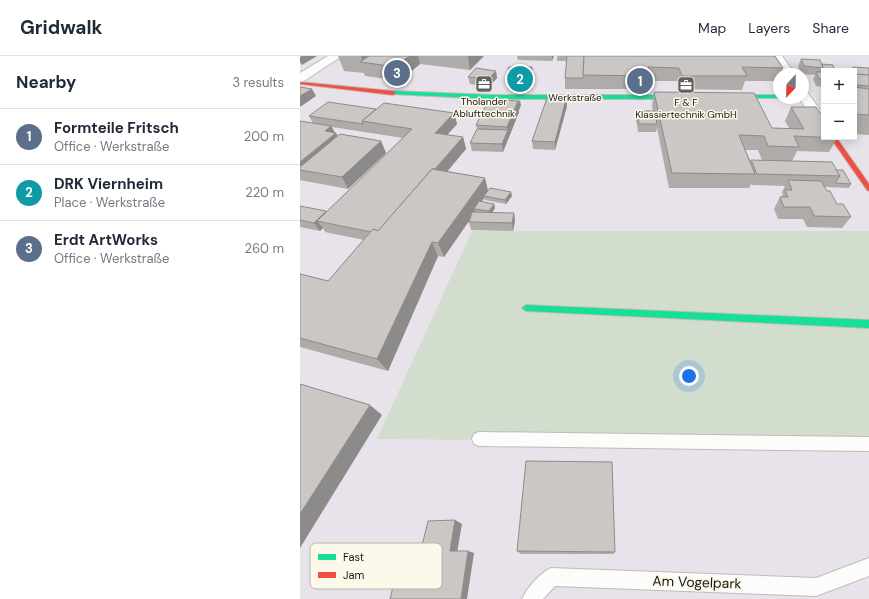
<!DOCTYPE html>
<meta charset="utf-8">
<style>
body{margin:0;font-family:"DM Sans",sans-serif;background:#f6f6f7;color:#1f2937}
.controls{position:absolute;right:12px;top:12px;display:grid;overflow:hidden;border-radius:0px;box-shadow:0 2px 10px #0003}
.controls button{width:36px;height:36px;display:grid;place-items:center;padding:0;border:0;border-bottom:1px solid #e0e1e3;background:#fff;color:#1f2937;font:20px sans-serif}
.compass{position:absolute;left:473px;top:12px;width:36px;height:36px;border-radius:50%;background:#fff;box-shadow:0 2px 10px #0003;rotate:202deg}
.you{position:absolute;left:389px;top:320px;width:14px;height:14px;margin:-10px;border:3px solid #fff;border-radius:50%;background:#1a73e8;box-shadow:0 0 0 6px #1a73e833}
.badge{display:grid;place-items:center;width:26px;height:26px;border-radius:50%;background:#0f766e;color:#fff;font-size:13px;font-weight:700}
.pin{position:absolute;translate:-50% -50%;border:2px solid #fff;box-shadow:0 1px 4px #0006}
.list{margin:0;padding:0;list-style:none}
h2{display:flex;justify-content:space-between;align-items:center;height:52px;margin:0;padding:0 16px;font-size:17px}
h2 small{font-size:13px;font-weight:400;color:#747a83}
.list li{display:grid;grid-template-columns:26px 1fr auto;gap:12px;align-items:center;box-sizing:border-box;height:56px;padding:0 16px;border-top:1px solid #e0e1e3}
.list b{display:block;font-size:15px;white-space:nowrap}
.list p{margin:0;font-size:13px;white-space:nowrap;color:#747a83}
.list em{font-size:13px;font-style:normal;color:#747a83}
.map{position:relative;flex:none;width:569px;height:543px;overflow:hidden}
header{display:flex;align-items:center;gap:24px;box-sizing:border-box;height:56px;padding:0 20px;background:#fff;border-bottom:1px solid #e0e1e3}
header strong{font-size:19px}
nav{display:flex;gap:22px;margin-inline-start:auto;font-size:14px}
main{display:flex}
aside{flex:1;background:#fff}
.map>svg:first-child{display:block}
.commercial{fill:#e8e2ea;fill-rule:evenodd}
.green{fill:#d2ddce}
.lines{fill:none;stroke-linecap:round;stroke-linejoin:round}
.lane-casing{stroke:#bdbcb7;stroke-width:2}
.street-casing{stroke:#bdbcb7;stroke-width:2}
.fast-casing{stroke:#bdbcb7;stroke-width:2}
.jam-casing{stroke:#bdbcb7;stroke-width:2}
.lane{fill:#fcfcfb;fill-rule:evenodd}
.street{fill:#fcfcfb;fill-rule:evenodd}
.fast{fill:#16e098;fill-rule:evenodd}
.jam{fill:#f24e42;fill-rule:evenodd}
.wall{fill:#aeaba9;fill-rule:evenodd}
.shaded-wall{fill:#8d8b8a}
.building{fill:#cac7c5;stroke:#8d8b8a}
.labels{text-anchor:middle;stroke-width:3;stroke-linejoin:round;paint-order:stroke}
.far-street-label{font-size:10px;fill:#191814;stroke:#fcf9eb}
.far-poi-label{font-size:10px;fill:#191814;stroke:#fcf9eb}
.near-street-label{font-size:14px;fill:#191814;stroke:#fcf9eb}
.key{fill:#fcf9eb;stroke:#b8b6aa;stroke-width:1}
.key-label{font-size:11px;fill:#191814}
</style>
<header>
<strong>Gridwalk</strong>
<nav><a>Map</a><a>Layers</a><a>Share</a></nav>
</header>
<main>
<aside>
<h2>Nearby<small>3 results</small></h2>
<ul class="list">
<li><span class="badge" style="background:#5c6f8a">1</span><div><b>Formteile Fritsch</b><p>Office · Werkstraße</p></div><em>200 m</em></li>
<li><span class="badge" style="background:#0f9aa8">2</span><div><b>DRK Viernheim</b><p>Place · Werkstraße</p></div><em>220 m</em></li>
<li><span class="badge" style="background:#5c6f8a">3</span><div><b>Erdt ArtWorks</b><p>Office · Werkstraße</p></div><em>260 m</em></li>
</ul>
</aside>
<div class="map">
<svg width="569" height="543" viewBox="0 0 569 543">
<rect width="100%" height="100%" fill="#eae9e2"/>
<path class="commercial" d="M0,0H569V543H0ZM524,15H554V81H524ZM479,18H503V42H479Z"/>
<path class="green" d="M172,175H569V388L77,383Z"/>
<g class="lines">
<defs>
<g id="lane">
<path d="M179,376L569,381V395L179,390L174,388L172,383L174,378Z"/>
<path d="M569,502V520L516,540L255,530L243,543H222C227,532 240,517 251,512L516,522Z"/>
</g>
<g id="street">
<path d="M28,0H42L4,25L0,26V17Z"/>
<path d="M470,0H482L495,18H483Z"/>
<path d="M503,35L507,36L524,59V73L519,72L499,42H503Z"/>
</g>
<g id="fast">
<path d="M93,35L192,39H384L387,41L384,43H192L91,38L90,37Z"/>
<path d="M426,39H479V42H481H424V40Z"/>
<path d="M226,249L569,264V272L226,255L222,252Z"/>
</g>
<g id="jam">
<path d="M0,26L93,35L96,37L93,39L0,28Z"/>
<path d="M530,81H536L569,128V135L567,134Z"/>
</g>
</defs>
<use href="#lane" class="lane-casing"/>
<use href="#street" class="street-casing"/>
<use href="#fast" class="fast-casing"/>
<use href="#jam" class="jam-casing"/>
<use href="#lane" class="lane"/>
<use href="#street" class="street"/>
<use href="#fast" class="fast"/>
<use href="#jam" class="jam"/>
</g>
<g class="wall">
<path d="M38,0H184L170,14L120,8L104,21L94,24L65,20L64,17L44,15Z"/>
<path d="M217,0H254L252,5L218,4Z"/>
<path d="M257,0H475L483,12L481,18H479V23L478,25H445L442,34L379,33L377,25H349L348,33H265V22L267,5H257Z"/>
<path d="M501,3L522,8L524,15V31L516,30L513,23L515,19L501,18L498,10Z"/>
<path d="M553,11L569,12V79L554,78V15H551Z"/>
<path d="M196,15L197,22L189,31L170,28L168,21Z"/>
<path d="M233,18L231,28H207L206,20Z"/>
<path d="M354,36L472,72H489L485,65L491,51L537,82L529,96L497,95L492,105L536,114L551,128L549,132L525,131L527,135L537,148L551,161L542,172L507,171L503,163H478L474,153L480,141H481L483,138L482,136L485,130L452,129L451,128L449,132H369L357,72L356,76H338L336,63L337,55H353L352,50ZM445,94H458L462,104H451V106Z"/>
<path d="M266,43L267,50L255,94L233,93L232,85Z"/>
<path d="M221,49L219,54V56L203,96L172,95L170,87L177,73L176,69Z"/>
<path d="M76,53L154,57L157,68L147,79L163,81L166,93L147,115L185,122L188,134L211,136L212,140L206,148L185,144L184,142L182,146L194,148L195,152L192,157H214L215,165L213,175L171,174L169,166L170,164L144,201L138,200L88,315L0,291V218L28,225L64,184L25,176L23,172L20,175L0,171V150L26,156L103,82L32,71L35,77H36L38,80L81,85L86,97L48,133L0,124V65L13,67L9,60Z"/>
<path d="M217,495L315,496L313,498H221Z"/>
</g>
<g class="shaded-wall">
<path d="M1,0H17L2,9L0,6V1Z"/>
<path d="M61,0H92L63,7Z"/>
<path d="M109,0H118L120,8L104,21L94,24L89,10Z"/>
<path d="M168,0H184L170,14L168,1Z"/>
<path d="M252,0H254L252,5Z"/>
<path d="M232,11L233,18L231,28L230,20Z"/>
<path d="M196,15L197,22L189,31L188,23Z"/>
<path d="M12,33L16,40L0,51V40Z"/>
<path d="M266,43L267,50L255,94V86Z"/>
<path d="M218,45H220L221,49L219,54V56L203,96L202,88L208,74L207,71Z"/>
<path d="M154,57L157,68L139,88L135,77Z"/>
<path d="M31,70L35,77H36L44,91L0,114V106L25,75Z"/>
<path d="M163,81L166,93L86,189L79,178Z"/>
<path d="M81,85L86,97L48,133L42,121Z"/>
<path d="M185,122L188,136L184,140V142L177,153H174L175,156L144,201L138,187Z"/>
<path d="M211,136L212,140L206,148L205,144Z"/>
<path d="M194,148L195,152L190,160L189,155Z"/>
<path d="M26,155L17,165L23,172L20,175L14,167Z"/>
<path d="M214,157L215,165L213,175L212,167Z"/>
<path d="M132,186L138,200L88,315L77,303Z"/>
<path d="M70,349L82,359L0,492V458Z"/>
<path d="M155,464L162,468L157,497L150,495Z"/>
<path d="M168,495L174,497L167,543H161Z"/>
</g>
<g class="building">
<path d="M69,0H109L99,8L89,10L60,6Z"/>
<path d="M267,0H284L283,22H265Z"/>
<path d="M284,0H475L483,12L442,11L447,20H382L379,12L348,11L350,20L283,19Z"/>
<path d="M501,3L520,4L523,12L504,10Z"/>
<path d="M522,8L533,9L535,15H524Z"/>
<path d="M209,11H232L230,20H206Z"/>
<path d="M553,11L569,12V19H557Z"/>
<path d="M176,12L196,15L188,23L168,21Z"/>
<path d="M516,16H524V23H519Z"/>
<path d="M554,18L569,19V30L554,29Z"/>
<path d="M0,31L12,33L0,40Z"/>
<path d="M554,31L569,33V59L554,58Z"/>
<path d="M354,36L454,37L472,72L504,73L491,51H516L524,62V81H536L537,82L494,80L499,91L468,90L464,80L439,79L455,118L372,117Z"/>
<path d="M247,42L266,43L255,86L232,85Z"/>
<path d="M189,43L218,45L207,71L176,69Z"/>
<path d="M218,45H220L218,50Z"/>
<path d="M28,46L76,53L62,65L63,68L9,60Z"/>
<path d="M84,47L154,57L135,77L163,81L135,113H132L78,175L73,173L71,176L17,165L112,73L62,65Z"/>
<path d="M337,55H355L357,68H339Z"/>
<path d="M0,65L31,70L25,75L36,77L0,106Z"/>
<path d="M177,73L208,74L202,88L170,87Z"/>
<path d="M40,78L81,85L42,121L0,114V111Z"/>
<path d="M451,104L532,106L540,120L457,118Z"/>
<path d="M132,113L185,122L138,187L132,186L77,303L0,282V218L28,225L73,173L78,175Z"/>
<path d="M536,114H543L551,128L535,127L540,120Z"/>
<path d="M488,124L521,125L527,135H530L537,148H543L551,161L514,160L510,151H484L480,141H488L485,134H492Z"/>
<path d="M190,132L211,136L205,144L184,140Z"/>
<path d="M179,145L194,148L189,155L174,153Z"/>
<path d="M0,150L26,155L14,167L0,164Z"/>
<path d="M172,156L214,157L212,167L169,166Z"/>
<path d="M0,328L70,349L0,458Z"/>
<path d="M226,405L312,406L315,496L217,495Z"/>
<path d="M155,464L150,495H168L161,543H90L102,494H121L128,465Z"/>
</g>
<defs>
<symbol id="office-square" viewBox="-11 -11 22 22"><rect x="-9" y="-9" width="18" height="18" rx="4" fill="#62615c" stroke="#fcf9eb"/><path d="M-6-3h4V-5.5h4V-3h4V5H-6ZM-1-4.5V-3h2v-1.5ZM-6 0V1H6V0Z" fill="#fff"/></symbol>
</defs>
<g fill-rule="evenodd">
<use href="#office-square" x="174" y="18" width="20" height="20"/>
<use href="#office-square" x="376" y="19" width="20" height="20"/>
</g>
<g class="labels">
<g class="far-street-label">
<text x="275" y="45">Werkstraße</text>
</g>
<g class="far-poi-label">
<text x="184" y="49">Tholander<tspan x="184" dy="12">Ablufttechnik</tspan></text>
<text x="386" y="50">F &amp; F<tspan x="386" dy="12">Klassiertechnik GmbH</tspan></text>
</g>
<g class="near-street-label">
<text transform="translate(397 526) rotate(2)" y="5">Am Vogelpark</text>
</g>
</g>
<rect x="10" y="487" width="132" height="46" rx="6" class="key"/>
<rect x="18" y="498" width="18" height="6" fill="#16e098"/>
<rect x="18" y="516" width="18" height="6" fill="#f24e42"/>
<g class="key-label">
<text x="43" y="505">Fast</text>
<text x="43" y="523">Jam</text>
</g>
</svg>
<div class="controls">
<button>+</button>
<button>−</button>
</div>
<svg class="compass" viewBox="-18 -18 36 36"><path d="M0-13l5 13h-10z" fill="#e53935"/><path d="M0 13l5-13h-10z" fill="#747a83"/></svg>
<div class="you"></div>
<div class="pin badge" style="left:340px;top:25px;background:#5c6f8a">1</div>
<div class="pin badge" style="left:220px;top:23px;background:#0f9aa8">2</div>
<div class="pin badge" style="left:97px;top:17px;background:#5c6f8a">3</div>
</div>
</main>
